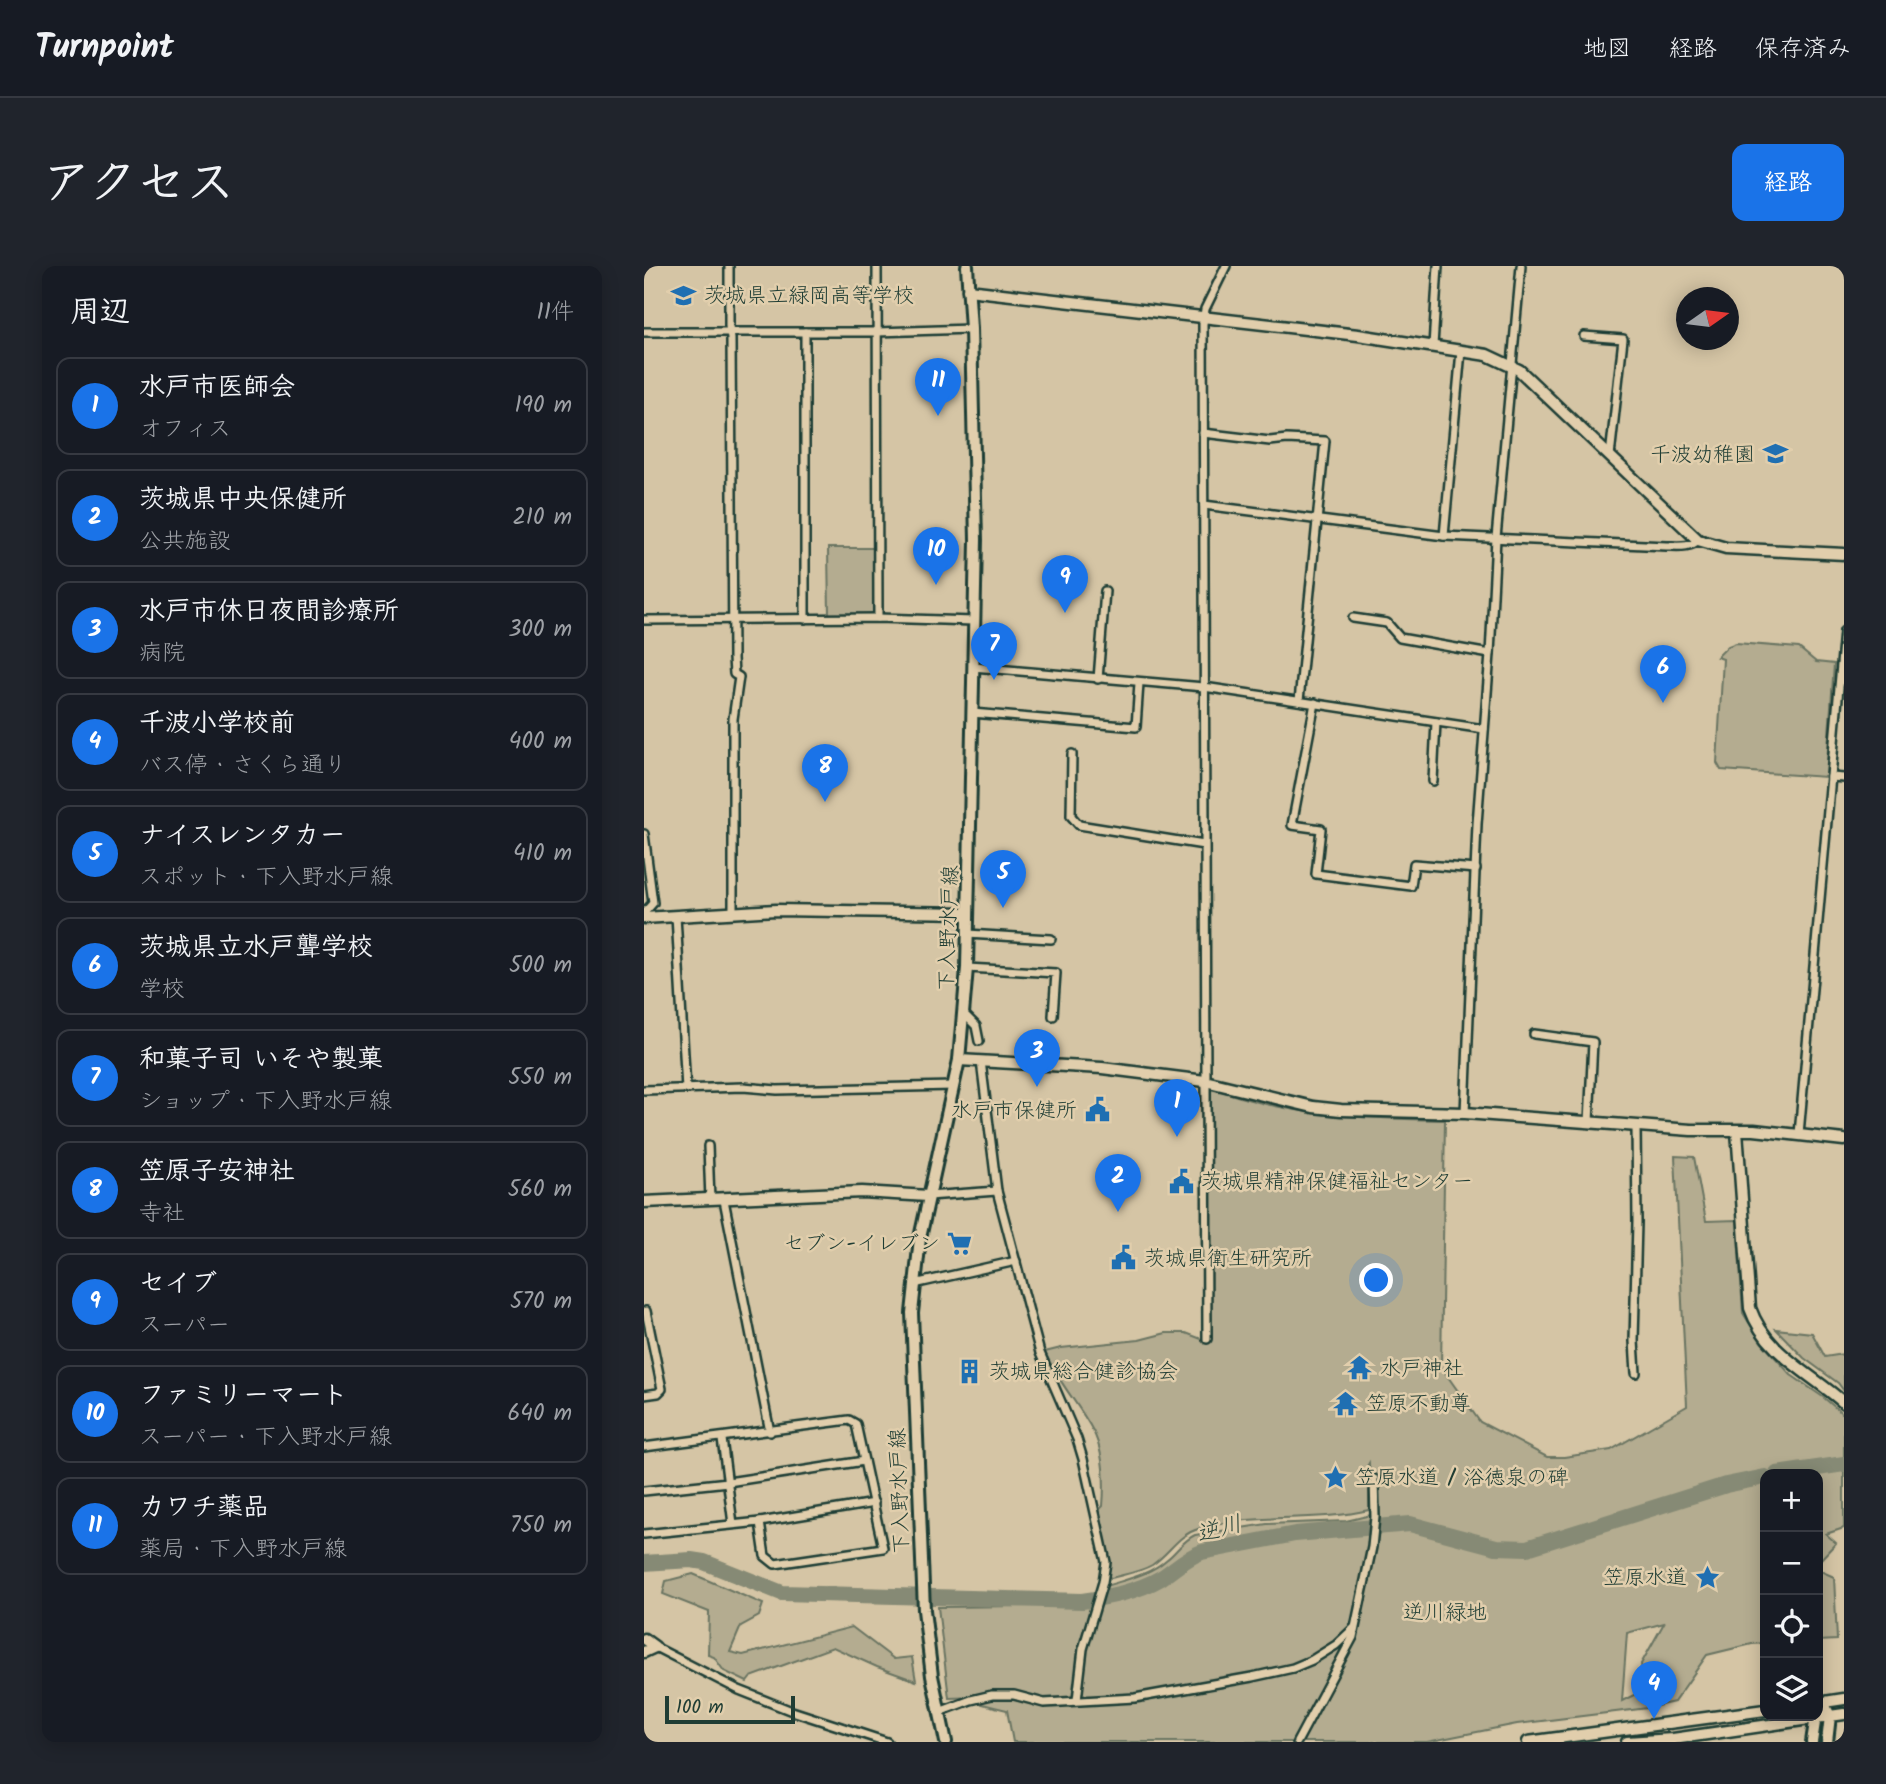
<!DOCTYPE html>
<html lang="ja">
<meta charset="utf-8">
<style>
body{margin:0;font-family:Kalam,"Klee One",sans-serif;background:#20242c;color:#f1f3f6}
.controls{position:absolute;right:21px;bottom:21px;display:grid;overflow:hidden;border-radius:14px;box-shadow:0 4px 18px #0003}
.controls button{width:63px;height:63px;display:grid;place-items:center;padding:0;border:0;border-bottom:2px solid #363941;background:#171b24;color:#f1f3f6;font:35px sans-serif}
.compass{position:absolute;left:1032px;top:21px;width:63px;height:63px;border-radius:50%;background:#171b24;box-shadow:0 4px 18px #0003;rotate:76deg}
.scale{position:absolute;left:21px;bottom:18px;width:130px;box-sizing:border-box;padding-left:7px;border:4px solid #1f3d34;border-top:0;font-size:19px;line-height:24px;white-space:nowrap;color:#1f3d34;-webkit-text-stroke:5px #e1ceac;paint-order:stroke}
.you{position:absolute;left:733px;top:1015px;width:24px;height:24px;margin:-18px;border:5px solid #fff;border-radius:50%;background:#1a73e8;box-shadow:0 0 0 10px #1a73e833}
.badge{display:grid;place-items:center;width:46px;height:46px;border-radius:50%;background:#1a73e8;color:#fff;font-size:23px;font-weight:700}
.pin{position:absolute;translate:-50% -58px;filter:drop-shadow(0 2px 4px #0008)}
.pin::after{content:'';position:absolute;top:37px;width:24px;height:21px;background:inherit;clip-path:polygon(0 0,100% 0,50% 100%)}
.list{margin:0;padding:0;list-style:none}
h2{display:flex;justify-content:space-between;align-items:center;height:91px;margin:0;padding:0 28px;font-size:30px}
h2 small{font-size:23px;font-weight:400;color:#9ea1a6}
.list li{display:grid;grid-template-columns:46px 1fr auto;gap:21px;align-items:center;box-sizing:border-box;height:98px;margin:0 14px 14px;padding:0 14px;border:2px solid #363941;border-radius:14px}
.list b{display:block;font-size:26px;white-space:nowrap}
.list p{margin:0;font-size:23px;white-space:nowrap;color:#9ea1a6}
.list em{font-size:23px;font-style:normal;color:#9ea1a6}
.icon{flex:none;width:38px;height:38px;fill:none;stroke:currentColor;stroke-width:2;stroke-linecap:round;stroke-linejoin:round}
.map{position:relative;flex:none;width:1200px;height:1476px;overflow:hidden;border-radius:14px}
header{display:flex;align-items:center;gap:42px;box-sizing:border-box;height:98px;padding:0 35px;background:#171b24;border-bottom:2px solid #363941}
header strong{font-size:33px}
nav{display:flex;gap:38px;margin-inline-start:auto;font-size:24px}
.intro{display:flex;align-items:center;justify-content:space-between;box-sizing:border-box;height:168px;padding:0 42px}
h1{margin:0;font-size:49px}
.button{padding:18px 32px;border-radius:14px;background:#1a73e8;color:#fff;font-size:24px;font-weight:700}
main{display:flex;gap:42px;padding:0 42px}
aside{flex:1;background:#171b24;border-radius:14px;box-shadow:0 4px 18px #0003}
.map>svg:first-child{display:block}
.green{fill:#b4ac90;stroke:#6a7462;stroke-width:2;fill-rule:evenodd}
.lines{fill:none;stroke-linecap:round;stroke-linejoin:round}
.river{stroke:#868a74;stroke-width:16}
.minor-casing{stroke:#1f3d34;stroke-width:12}
.tertiary-casing{stroke:#1f3d34;stroke-width:15}
.secondary-casing{stroke:#1f3d34;stroke-width:16}
.minor{stroke:#e1ceac;stroke-width:7}
.tertiary{stroke:#e1ceac;stroke-width:10}
.secondary{stroke:#e1ceac;stroke-width:10}
.labels{text-anchor:middle;stroke-width:5;stroke-linejoin:round;paint-order:stroke}
.poi-label{font-size:21px;fill:#1f3d34;stroke:#e1ceac;text-anchor:start}
.street-label{font-size:21px;fill:#1f3d34;stroke:#e1ceac}
.park-label{font-size:21px;fill:#264339;stroke:#e1ceac}
.water-label{font-size:23px;font-style:italic;fill:#29453a;stroke:#e1ceac}
</style>
<header>
<strong>Turnpoint</strong>
<nav><a>地図</a><a>経路</a><a>保存済み</a></nav>
</header>
<div class="intro"><h1>アクセス</h1><a class="button">経路</a></div>
<main>
<aside>
<h2>周辺<small>11件</small></h2>
<ul class="list">
<li><span class="badge">1</span><div><b>水戸市医師会</b><p>オフィス</p></div><em>190 m</em></li>
<li><span class="badge">2</span><div><b>茨城県中央保健所</b><p>公共施設</p></div><em>210 m</em></li>
<li><span class="badge">3</span><div><b>水戸市休日夜間診療所</b><p>病院</p></div><em>300 m</em></li>
<li><span class="badge">4</span><div><b>千波小学校前</b><p>バス停 · さくら通り</p></div><em>400 m</em></li>
<li><span class="badge">5</span><div><b>ナイスレンタカー</b><p>スポット · 下入野水戸線</p></div><em>410 m</em></li>
<li><span class="badge">6</span><div><b>茨城県立水戸聾学校</b><p>学校</p></div><em>500 m</em></li>
<li><span class="badge">7</span><div><b>和菓子司 いそや製菓</b><p>ショップ · 下入野水戸線</p></div><em>550 m</em></li>
<li><span class="badge">8</span><div><b>笠原子安神社</b><p>寺社</p></div><em>560 m</em></li>
<li><span class="badge">9</span><div><b>セイブ</b><p>スーパー</p></div><em>570 m</em></li>
<li><span class="badge">10</span><div><b>ファミリーマート</b><p>スーパー · 下入野水戸線</p></div><em>640 m</em></li>
<li><span class="badge">11</span><div><b>カワチ薬品</b><p>薬局 · 下入野水戸線</p></div><em>750 m</em></li>
</ul>
</aside>
<div class="map">
<svg width="1200" height="1476" viewBox="0 0 1200 1476">
<rect width="100%" height="100%" fill="#d5c5a5"/>
<filter id="ink" filterUnits="userSpaceOnUse"><feTurbulence type="fractalNoise" baseFrequency=".0143" numOctaves="2"/><feDisplacementMap in="SourceGraphic" scale="14" xChannelSelector="R" yChannelSelector="G"/><feConvolveMatrix kernelMatrix="1 2 1 2 8 2 1 2 1" color-interpolation-filters="sRGB"/></filter>
<g filter="url(#ink)">
<g class="green">
<path d="M184,282H230V349H185Z"/>
<path d="M1092,377L1155,382L1172,396L1190,398L1182,511L1077,504L1073,497L1079,393L1073,391L1084,380Z"/>
<path d="M567,821C647,852 717,852 801,854L797,1101L836,1156L903,1191H920L967,1184L1043,1140L1031,890L1050,891L1062,955L1093,954L1099,1047L1117,1076L1147,1109L1179,1131L1200,1149V1262L1182,1268L1192,1277L1176,1294L1174,1304L1190,1311L1193,1374L1174,1375V1208H1121V1377L1108,1378L1063,1389L1030,1436L1004,1442L873,1458L783,1476H369L363,1444L338,1438L335,1431L305,1432L294,1341L456,1339L462,1320C483,1313 505,1309 522,1294C533,1286 538,1275 551,1269L623,1258L702,1255L727,1249L725,1197L721,1204L725,1209V1244C670,1257 610,1246 554,1263C534,1269 525,1288 508,1299C496,1306 481,1308 467,1312L464,1310L465,1296L453,1246L459,1240C461,1216 460,1187 449,1165C435,1138 413,1115 401,1086L417,1082L495,1074L522,1067H542L565,1076ZM1020,1357L997,1398L1000,1424L978,1435L983,1367Z"/>
<path d="M1132,1063L1168,1067L1181,1091L1200,1088V1125L1194,1117L1160,1092Z"/>
<path d="M49,1308L119,1338L115,1350L97,1360L86,1386L99,1389L208,1361L250,1393L268,1391L272,1415L233,1401L189,1381L107,1411L103,1416L80,1405L70,1391L64,1389L65,1346L19,1328L22,1315Z"/>
</g>
<g class="lines">
<g class="river">
<path d="M1133,1208L1200,1198"/>
<path d="M0,1297L47,1294L60,1296L138,1327L438,1335C464,1331 493,1326 517,1312C531,1303 541,1292 558,1286L651,1268L766,1258L852,1281L883,1282L1082,1219L1121,1211"/>
</g>
<defs>
<g id="minor">
<path d="M85,0V60L87,73L89,392L90,408L95,411L89,453V646"/>
<path d="M233,0L234,352"/>
<path d="M0,66H233L327,63"/>
<path d="M161,66V353"/>
<path d="M940,70L979,73L966,190"/>
<path d="M789,80L794,0"/>
<path d="M559,167L626,175L643,173L681,175L655,435"/>
<path d="M560,239L800,270L1023,280C1033,280 1047,282 1054,274"/>
<path d="M800,270L817,85"/>
<path d="M709,352L743,357L756,372L846,388"/>
<path d="M0,354L234,352L330,355"/>
<path d="M329,401L560,421L840,463"/>
<path d="M454,413L461,325"/>
<path d="M671,437L648,559L677,563L672,608L767,620L770,598L832,603"/>
<path d="M328,447L492,461L495,417"/>
<path d="M428,488L427,550L435,559L560,579"/>
<path d="M1187,511L1200,512"/>
<path d="M789,515L792,456"/>
<path d="M0,568L9,637L0,647"/>
<path d="M32,650L42,823"/>
<path d="M323,668L407,673"/>
<path d="M323,702L412,707L409,750"/>
<path d="M319,747L332,760L335,775"/>
<path d="M890,768L949,776L945,856"/>
<path d="M337,795L353,925L396,1087L433,1173L439,1193L462,1296L459,1316L439,1383L433,1434"/>
<path d="M0,824L99,821L133,824L309,820"/>
<path d="M821,847L833,558L846,388L852,272L877,0"/>
<path d="M992,860L993,956L990,1075L992,1107"/>
<path d="M1155,868L1200,365"/>
<path d="M64,880L66,934"/>
<path d="M284,930L353,925"/>
<path d="M80,934L126,1166"/>
<path d="M270,1018L372,995"/>
<path d="M563,1073L559,58L561,43L582,0"/>
<path d="M0,1129L14,1127L18,1123L2,1045"/>
<path d="M78,1173L89,1258"/>
<path d="M0,1181L205,1154L212,1158L239,1282L131,1298L121,1290L116,1256"/>
<path d="M0,1225L84,1216L220,1195"/>
<path d="M0,1268L116,1256L230,1237"/>
<path d="M11,1381L95,1424L148,1445L243,1476"/>
<path d="M295,1446L327,1434L348,1429H370L400,1437L491,1432L608,1411L649,1402L668,1394L692,1379L710,1362"/>
<path d="M653,1476L709,1371L728,1281L731,1251L730,1213"/>
</g>
<g id="tertiary">
<path d="M324,24L714,69L843,89L875,104L1054,274L1082,282L1200,288"/>
<path d="M0,652L132,644L324,647"/>
<path d="M315,794L458,802L561,815L669,841L697,844L821,847L1047,864H1110L1200,874"/>
<path d="M1093,865L1106,1042C1122,1088 1167,1107 1200,1137"/>
<path d="M0,936L218,926L284,930"/>
<path d="M0,1373L11,1381L0,1386"/>
<path d="M1174,1437L1200,1433"/>
<path d="M884,1476L1121,1444"/>
<path d="M983,1476L1029,1473L1200,1448"/>
</g>
<g id="secondary">
<path d="M1179,1436L1186,1450L1183,1476"/>
<path d="M302,1476L288,1410L280,1344L268,1047L276,972L315,794L323,702L332,274L327,63L323,0"/>
<path d="M1168,1476L1172,1450"/>
</g>
</defs>
<use href="#minor" class="minor-casing"/>
<use href="#tertiary" class="tertiary-casing"/>
<use href="#secondary" class="secondary-casing"/>
<use href="#minor" class="minor"/>
<use href="#tertiary" class="tertiary"/>
<use href="#secondary" class="secondary"/>
</g>
</g>
<defs>
<symbol id="school-bare" viewBox="-9 -9 18 18"><path d="M0-5L7-2L0 1L-7-2ZM-4 1L0 2.5L4 1V4Q0 6-4 4Z" fill="#1f6fb2" stroke="#e1ceac" stroke-width="2.5" paint-order="stroke"/></symbol>
<symbol id="civic-bare" viewBox="-9 -9 18 18"><path d="M-.6-6.5H3V-4.5H.6V-3L4-1V1h2V6H-6V1h2V-1L-.6-3ZM-1.2 2.5V6h2.4V2.5Z" fill="#1f6fb2" stroke="#e1ceac" stroke-width="2.5" paint-order="stroke"/></symbol>
<symbol id="supermarket-bare" viewBox="-9 -9 18 18"><path d="M-6-5.5h2.5l.6 2H6L4.5 2H-2.5L-4.4-4H-6ZM-1.5 3.2a1.3 1.3 0 1 0 .1 0ZM3 3.2a1.3 1.3 0 1 0 .1 0Z" fill="#1f6fb2" stroke="#e1ceac" stroke-width="2.5" paint-order="stroke"/></symbol>
<symbol id="temple-bare" viewBox="-9 -9 18 18"><path d="M0-6L5-2H3V0L6.5 2.5H4V6H1.5V3h-3V6H-4V2.5H-6.5L-3 0V-2H-5Z" fill="#1f6fb2" stroke="#e1ceac" stroke-width="2.5" paint-order="stroke"/></symbol>
<symbol id="building-bare" viewBox="-9 -9 18 18"><path d="M-4-6H4V6H1V3H-1V6H-4ZM-2.5-4.3h1.7v1.8h-1.7ZM.8-4.3h1.7v1.8H.8ZM-2.5-1h1.7V.8h-1.7ZM.8-1h1.7V.8H.8Z" fill="#1f6fb2" stroke="#e1ceac" stroke-width="2.5" paint-order="stroke"/></symbol>
<symbol id="sight-bare" viewBox="-9 -9 18 18"><path d="M0-6L1.8-2.2L6-1.7L2.9 1.2L3.7 5.4L0 3.3L-3.7 5.4L-2.9 1.2L-6-1.7L-1.8-2.2Z" fill="#1f6fb2" stroke="#e1ceac" stroke-width="2.5" paint-order="stroke"/></symbol>
</defs>
<g fill-rule="evenodd">
<use href="#school-bare" x="22" y="12" width="35" height="35"/>
<use href="#school-bare" x="1114" y="170" width="35" height="35"/>
<use href="#civic-bare" x="436" y="826" width="35" height="35"/>
<use href="#civic-bare" x="520" y="898" width="35" height="35"/>
<use href="#supermarket-bare" x="298" y="960" width="35" height="35"/>
<use href="#civic-bare" x="462" y="974" width="35" height="35"/>
<use href="#temple-bare" x="698" y="1084" width="35" height="35"/>
<use href="#building-bare" x="308" y="1088" width="35" height="35"/>
<use href="#temple-bare" x="684" y="1120" width="35" height="35"/>
<use href="#sight-bare" x="674" y="1194" width="35" height="35"/>
<use href="#sight-bare" x="1046" y="1294" width="35" height="35"/>
</g>
<g class="labels">
<g class="poi-label">
<text x="60" y="36">茨城県立緑岡高等学校</text>
<text x="1111" y="195" text-anchor="end">千波幼稚園</text>
<text x="433" y="851" text-anchor="end">水戸市保健所</text>
<text x="557" y="922">茨城県精神保健福祉センター</text>
<text x="296" y="984" text-anchor="end">セブン-イレブン</text>
<text x="500" y="999">茨城県衛生研究所</text>
<text x="736" y="1109">水戸神社</text>
<text x="345" y="1112">茨城県総合健診協会</text>
<text x="722" y="1144">笠原不動尊</text>
<text x="711" y="1218">笠原水道 / 浴徳泉の碑</text>
<text x="1043" y="1318" text-anchor="end">笠原水道</text>
</g>
<g class="street-label">
<text transform="translate(304 662) rotate(-88)" y="7">下入野水戸線</text>
<text transform="translate(255 1225) rotate(-92)" y="7">下入野水戸線</text>
</g>
<g class="park-label">
<text x="801" y="1353">逆川緑地</text>
</g>
<g class="water-label">
<text transform="translate(575 1262) rotate(-15)" y="8">逆川</text>
</g>
</g>
</svg>
<div class="controls">
<button>+</button>
<button>−</button>
<button><svg class="icon" aria-label="locate" viewBox="0 0 24 24"><circle cx="12" cy="12" r="6"/><path d="M12 2v4M12 18v4M2 12h4M18 12h4"/></svg></button>
<button><svg class="icon" aria-label="layers" viewBox="0 0 24 24"><path d="M12 4l9 5-9 5-9-5zM3 14l9 5 9-5"/></svg></button>
</div>
<svg class="compass" viewBox="-18 -18 36 36"><path d="M0-13l5 13h-10z" fill="#e53935"/><path d="M0 13l5-13h-10z" fill="#9ea1a6"/></svg>
<div class="scale">100 m</div>
<div class="you"></div>
<div class="pin badge" style="left:533px;top:871px">1</div>
<div class="pin badge" style="left:474px;top:946px">2</div>
<div class="pin badge" style="left:393px;top:821px">3</div>
<div class="pin badge" style="left:1010px;top:1453px">4</div>
<div class="pin badge" style="left:359px;top:642px">5</div>
<div class="pin badge" style="left:1019px;top:437px">6</div>
<div class="pin badge" style="left:350px;top:414px">7</div>
<div class="pin badge" style="left:181px;top:536px">8</div>
<div class="pin badge" style="left:421px;top:347px">9</div>
<div class="pin badge" style="left:292px;top:319px">10</div>
<div class="pin badge" style="left:294px;top:150px">11</div>
</div>
</main>
